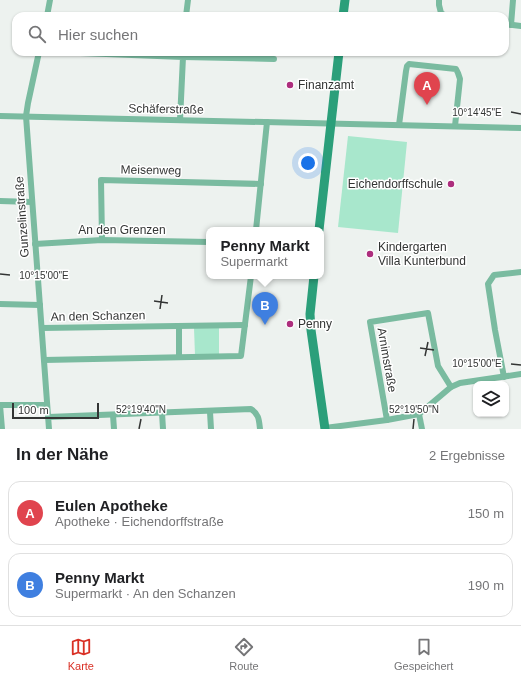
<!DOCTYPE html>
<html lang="de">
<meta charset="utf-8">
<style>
body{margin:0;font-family:Arial,sans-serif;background:#f2f2f2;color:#202124}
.controls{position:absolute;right:12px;bottom:12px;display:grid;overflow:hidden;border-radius:8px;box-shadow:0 1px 3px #0004}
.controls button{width:36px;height:36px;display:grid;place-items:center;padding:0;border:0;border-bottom:1px solid #e0e0e0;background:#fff;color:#202124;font:20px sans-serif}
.scale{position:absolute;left:12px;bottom:10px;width:87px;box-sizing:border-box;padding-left:4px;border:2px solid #333534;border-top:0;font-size:11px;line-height:14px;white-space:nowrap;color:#333534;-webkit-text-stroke:3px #fff;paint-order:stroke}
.you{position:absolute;left:308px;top:163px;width:14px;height:14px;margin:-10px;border:3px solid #fff;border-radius:50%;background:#1a73e8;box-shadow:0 0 0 6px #1a73e833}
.badge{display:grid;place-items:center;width:26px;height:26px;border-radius:50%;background:#d93025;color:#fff;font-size:13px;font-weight:700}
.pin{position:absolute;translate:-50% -33px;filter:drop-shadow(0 1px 2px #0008)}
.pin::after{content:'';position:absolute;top:21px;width:14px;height:12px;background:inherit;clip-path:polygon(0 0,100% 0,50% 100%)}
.popup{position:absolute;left:206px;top:227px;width:118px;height:52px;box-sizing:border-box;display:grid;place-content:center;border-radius:8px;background:#fff;filter:drop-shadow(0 1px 3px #0005);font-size:13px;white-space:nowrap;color:#757577}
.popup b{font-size:15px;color:#202124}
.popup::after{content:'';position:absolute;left:50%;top:100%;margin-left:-8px;border:8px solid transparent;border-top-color:#fff}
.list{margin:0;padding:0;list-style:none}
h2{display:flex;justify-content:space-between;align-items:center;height:52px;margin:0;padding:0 16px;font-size:17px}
h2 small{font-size:13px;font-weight:400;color:#757577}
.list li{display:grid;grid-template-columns:26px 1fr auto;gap:12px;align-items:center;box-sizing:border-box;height:64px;margin:0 8px 8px;padding:0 8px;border:1px solid #e0e0e0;border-radius:12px}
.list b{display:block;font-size:15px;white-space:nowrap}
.list p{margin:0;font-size:13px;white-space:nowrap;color:#757577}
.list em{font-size:13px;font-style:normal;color:#757577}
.icon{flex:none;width:22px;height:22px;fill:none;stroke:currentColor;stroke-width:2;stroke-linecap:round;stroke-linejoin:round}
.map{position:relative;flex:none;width:521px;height:429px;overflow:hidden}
.search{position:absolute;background:#fff;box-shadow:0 1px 3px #0004;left:12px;right:12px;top:12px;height:44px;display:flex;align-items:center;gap:10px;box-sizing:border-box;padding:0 14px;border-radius:12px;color:#757577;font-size:15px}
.sheet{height:196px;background:#fff}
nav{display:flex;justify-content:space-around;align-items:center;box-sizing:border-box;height:56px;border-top:1px solid #e0e0e0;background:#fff;font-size:11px;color:#757577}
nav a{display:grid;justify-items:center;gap:2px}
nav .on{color:#d93025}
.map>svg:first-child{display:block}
.green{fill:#a8e7cc}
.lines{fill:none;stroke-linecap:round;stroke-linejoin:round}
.street{stroke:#7abba0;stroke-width:6}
.secondary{stroke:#2b9f7a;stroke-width:9}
.ticks{fill:none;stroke:#333534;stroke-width:1.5}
.poi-dot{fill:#ad2e7d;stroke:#fff;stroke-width:1.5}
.labels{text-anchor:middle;stroke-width:3;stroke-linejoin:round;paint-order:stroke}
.poi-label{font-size:12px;fill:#333534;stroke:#fff;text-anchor:start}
.street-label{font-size:12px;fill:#333534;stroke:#fff}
.ticks-label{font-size:10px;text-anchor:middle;fill:#333534;stroke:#fff;stroke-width:3;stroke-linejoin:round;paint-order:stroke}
</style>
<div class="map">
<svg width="521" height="429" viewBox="0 0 521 429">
<rect width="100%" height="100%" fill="#edf2ef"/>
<g class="green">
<path d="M348,136L407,142L398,233L338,227Z"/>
<path d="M194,328H219V354L195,355Z"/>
</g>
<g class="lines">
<g class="street">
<path d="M439,0V5L441,13L446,16"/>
<path d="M47,16L50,0"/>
<path d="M186,16L188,0"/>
<path d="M505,24L521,26"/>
<path d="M511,25L513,0"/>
<path d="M39,52L28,103L26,116L49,429"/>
<path d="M55,52L183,57L180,120"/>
<path d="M183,57L274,59"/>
<path d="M0,116L521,128"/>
<path d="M399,125L406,71L407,66L409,64L456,69L458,73L460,79L455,126"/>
<path d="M0,201L32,202"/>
<path d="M256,230L267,122"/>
<path d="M102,240L101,180L261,184"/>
<path d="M35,244L102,240L209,242"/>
<path d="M0,304L40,305"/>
<path d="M179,326V357"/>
<path d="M42,328L245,325"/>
<path d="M44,360L241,356L251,276"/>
<path d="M504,377L495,330L488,284L494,275L521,272"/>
<path d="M0,405H47"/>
<path d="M0,405L2,429"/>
<path d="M210,412L211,429"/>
<path d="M162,413L163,429"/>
<path d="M419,414L422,429"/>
<path d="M113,415L114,429"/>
<path d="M48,417L251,409C259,414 259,420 260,429"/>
<path d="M387,420L370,322L428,313L438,366L451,387"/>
<path d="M325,428L387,420L419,414L451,387L460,383L521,374"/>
</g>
<g class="secondary">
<path d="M343,16L345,0"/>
<path d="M319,230L339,52"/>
<path d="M314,276L310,314L311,330L325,429"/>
</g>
</g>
<path class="ticks" d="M511,112L521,114M0,274L10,275M154,301L168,303M160,309L162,295M420,348L434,350M425,356L428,342M511,364L521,365M139,429L141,419M413,429L414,419"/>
<g class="poi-dot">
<circle cx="290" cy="85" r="4"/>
<circle cx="451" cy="184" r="4"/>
<circle cx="370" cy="254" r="4"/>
<circle cx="290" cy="324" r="4"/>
</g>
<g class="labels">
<g class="poi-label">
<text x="298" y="89">Finanzamt</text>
<text x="443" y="188" text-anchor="end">Eichendorffschule</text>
<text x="378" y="251">Kindergarten<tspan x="378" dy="14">Villa Kunterbund</tspan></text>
<text x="298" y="328">Penny</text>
</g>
<g class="street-label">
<text transform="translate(166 109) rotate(1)" y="4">Schäferstraße</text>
<text transform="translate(151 170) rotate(1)" y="4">Meisenweg</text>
<text transform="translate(22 217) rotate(-94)" y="4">Gunzelinstraße</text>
<text x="122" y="234">An den Grenzen</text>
<text transform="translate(98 316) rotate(-1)" y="4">An den Schanzen</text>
<text transform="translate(387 360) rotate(80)" y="4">Arnimstraße</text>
</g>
</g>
<g class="ticks-label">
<text x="477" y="116">10°14'45"E</text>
<text x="44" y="279">10°15'00"E</text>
<text x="477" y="367">10°15'00"E</text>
<text x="141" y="413">52°19'40"N</text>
<text x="414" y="413">52°19'50"N</text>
</g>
</svg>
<div class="controls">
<button><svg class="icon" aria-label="layers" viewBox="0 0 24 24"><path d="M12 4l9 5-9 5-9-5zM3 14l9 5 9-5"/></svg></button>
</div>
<div class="scale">100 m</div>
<div class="you"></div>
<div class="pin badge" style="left:427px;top:105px;background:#e0444e">A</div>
<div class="pin badge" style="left:265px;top:325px;background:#3f7fe0">B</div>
<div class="popup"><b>Penny Markt</b>Supermarkt</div>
<div class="search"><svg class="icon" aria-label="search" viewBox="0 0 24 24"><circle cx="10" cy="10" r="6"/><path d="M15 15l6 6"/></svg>Hier suchen</div>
</div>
<section class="sheet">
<h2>In der Nähe<small>2 Ergebnisse</small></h2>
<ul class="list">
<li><span class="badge" style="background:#e0444e">A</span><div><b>Eulen Apotheke</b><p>Apotheke · Eichendorffstraße</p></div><em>150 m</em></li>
<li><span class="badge" style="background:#3f7fe0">B</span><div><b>Penny Markt</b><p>Supermarkt · An den Schanzen</p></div><em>190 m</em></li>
</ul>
</section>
<nav>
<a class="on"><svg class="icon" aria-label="map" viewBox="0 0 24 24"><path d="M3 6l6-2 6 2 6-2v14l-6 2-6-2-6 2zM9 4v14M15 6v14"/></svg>Karte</a>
<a><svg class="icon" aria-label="directions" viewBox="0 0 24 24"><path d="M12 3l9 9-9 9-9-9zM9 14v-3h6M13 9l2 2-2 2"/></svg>Route</a>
<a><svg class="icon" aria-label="saved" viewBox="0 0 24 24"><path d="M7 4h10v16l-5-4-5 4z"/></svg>Gespeichert</a>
</nav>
